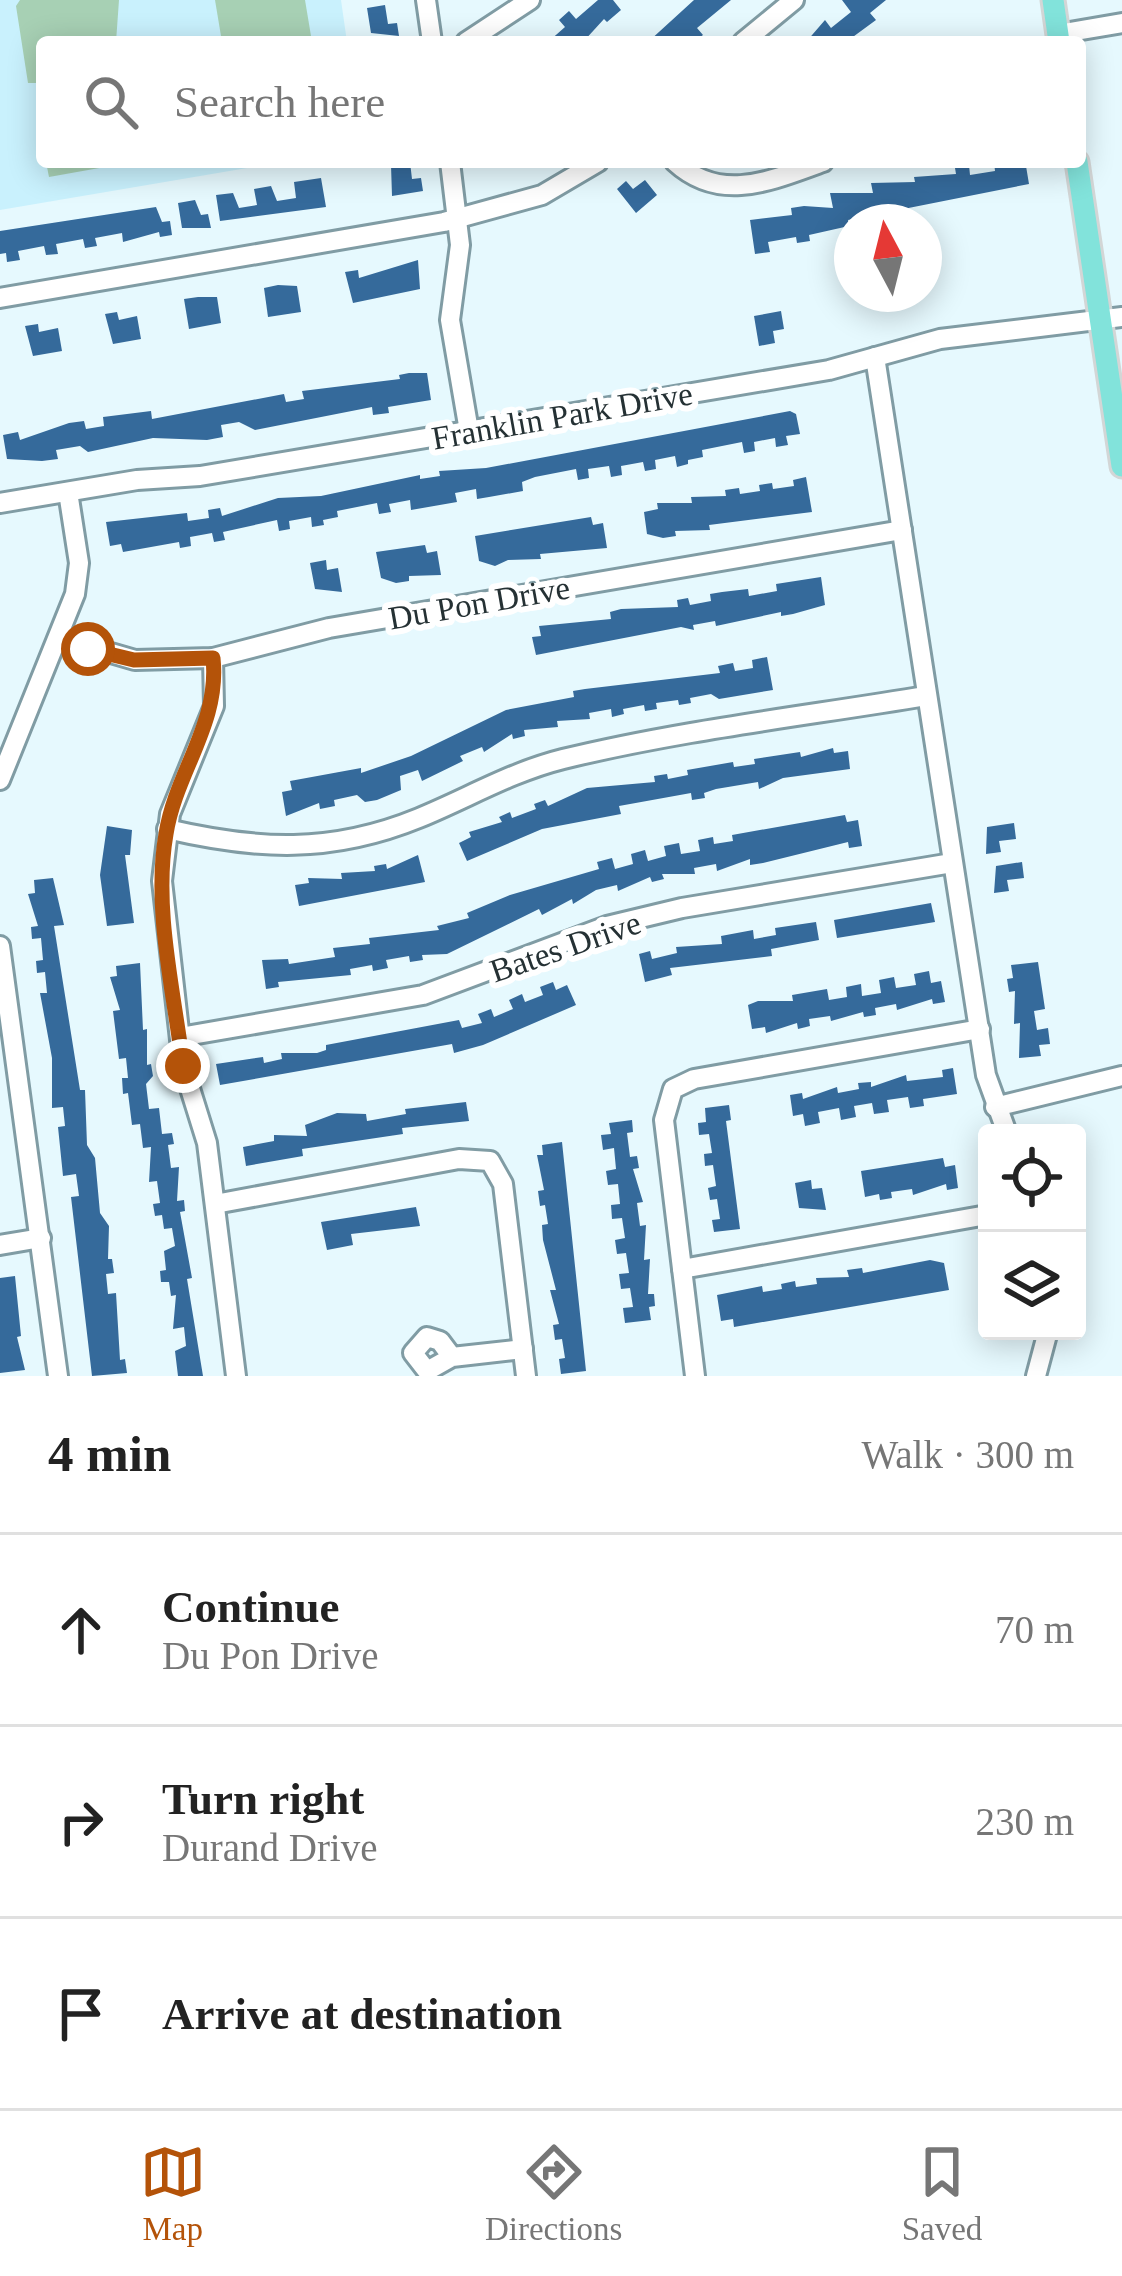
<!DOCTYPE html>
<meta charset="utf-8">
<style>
body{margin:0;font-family:Georgia,serif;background:#f6f6f6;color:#222}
.controls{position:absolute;right:36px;bottom:36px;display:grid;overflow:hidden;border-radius:12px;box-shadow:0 6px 30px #0003}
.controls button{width:108px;height:108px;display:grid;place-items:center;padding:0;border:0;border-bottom:3px solid #e0e0e0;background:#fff;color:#222;font:60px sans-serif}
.compass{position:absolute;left:834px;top:204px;width:108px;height:108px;border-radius:50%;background:#fff;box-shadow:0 6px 30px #0003;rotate:353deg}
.stop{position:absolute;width:36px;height:36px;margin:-27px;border:9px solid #b45309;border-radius:50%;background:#fff}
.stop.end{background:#b45309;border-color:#fff;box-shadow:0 3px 12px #0008}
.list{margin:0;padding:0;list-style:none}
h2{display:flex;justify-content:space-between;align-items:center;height:156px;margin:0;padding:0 48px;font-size:51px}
h2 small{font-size:39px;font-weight:400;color:#767676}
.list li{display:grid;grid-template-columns:78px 1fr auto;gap:36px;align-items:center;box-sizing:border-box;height:192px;padding:0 48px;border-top:3px solid #e0e0e0}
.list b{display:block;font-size:45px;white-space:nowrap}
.list p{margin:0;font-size:39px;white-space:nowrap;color:#767676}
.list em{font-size:39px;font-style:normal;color:#767676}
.icon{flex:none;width:66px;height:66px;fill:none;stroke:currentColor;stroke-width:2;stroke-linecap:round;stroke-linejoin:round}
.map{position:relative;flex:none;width:1122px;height:1376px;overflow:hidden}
.search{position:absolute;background:#fff;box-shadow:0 6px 30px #0003;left:36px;right:36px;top:36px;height:132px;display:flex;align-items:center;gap:30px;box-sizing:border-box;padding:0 42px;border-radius:12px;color:#767676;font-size:45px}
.sheet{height:732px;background:#fff}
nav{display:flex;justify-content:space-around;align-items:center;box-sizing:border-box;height:168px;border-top:3px solid #e0e0e0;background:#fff;font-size:33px;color:#767676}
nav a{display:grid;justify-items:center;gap:6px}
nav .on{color:#b45309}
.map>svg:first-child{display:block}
.built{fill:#c9f1fd}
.green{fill:#a7d0b4}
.building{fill:#356a9b}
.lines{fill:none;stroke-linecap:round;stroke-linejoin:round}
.minor-casing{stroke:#809ca4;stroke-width:24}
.major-casing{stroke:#d3d6d6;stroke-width:27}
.minor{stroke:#fff;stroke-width:18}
.major{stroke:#82e3db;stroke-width:21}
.route{stroke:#b45309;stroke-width:15}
.labels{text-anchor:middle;stroke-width:12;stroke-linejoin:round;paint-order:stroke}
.street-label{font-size:33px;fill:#253134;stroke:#fff}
</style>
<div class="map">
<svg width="1122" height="1376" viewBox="0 0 1122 1376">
<rect width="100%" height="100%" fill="#e6f9fe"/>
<path class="built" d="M0,0H341L347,42H42V162H282L0,210Z"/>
<g class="green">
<path d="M20,0H119L116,42H42V139L36,83H28L16,6Z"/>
<path d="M215,0H305L312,42H222Z"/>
<path d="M46,162H133L49,177Z"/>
</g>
<g class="building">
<path d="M598,0H613L621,10L607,22L604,19L583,42H548L565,27L559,20L569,11L576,19Z"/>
<path d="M694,0H731L697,28L703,35L694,42H648Z"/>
<path d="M842,0H886L870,13L876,20L846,42H806L825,20L831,28L851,12Z"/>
<path d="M385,5L388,24L397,23L399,36L371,33L367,8Z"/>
<path d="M410,162L412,179L421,178L423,191L392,196L391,165Z"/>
<path d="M994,162H1007L1008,168L1026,166L1029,184L848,220L849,226L809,235L810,241L797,243L796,237L768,242L770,252L755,254L750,220L792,215L791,208L804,206L833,208L830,193H873L871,183L915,182L914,177L956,174L955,168L969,165L970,175L995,171Z"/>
<path d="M321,178L326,207L220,221L216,195L233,193L239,208L257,205L254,189L271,186L277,201L296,198L294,182Z"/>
<path d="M645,180L657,195L636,213L617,189L626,181L633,189Z"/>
<path d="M195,200L201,215L208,214L211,228H182L178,203Z"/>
<path d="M156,207L162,222L170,221L172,235L160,237L159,232L123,242L122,233L95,238L97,246L85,248L83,239L56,244L58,254L46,255L44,246L18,251L20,260L7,262L6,253L0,254V231Z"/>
<path d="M418,260L420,289L353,303L345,272L358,270L359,278Z"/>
<path d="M278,285L297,286L301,312L268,317L264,288Z"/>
<path d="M198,297H217L221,323L189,329L184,299Z"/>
<path d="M781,311L784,329L773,331L775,343L759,346L754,316Z"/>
<path d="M117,312L119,320L137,316L141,339L113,344L105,314Z"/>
<path d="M38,324L39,332L58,328L62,351L33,356L25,326Z"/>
<path d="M409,373H427L431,400L388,407L389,413L373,415L372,407L255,430L239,422L221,425L223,437L207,440L153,438L88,452L80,446L56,450L58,459L42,461L7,459L3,435L18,432L20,440L69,423L84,421L86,429L104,426L103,417L151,411L152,419L284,394L286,402L304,399L302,391L400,379L399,375Z"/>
<path d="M790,411L796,414L800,434L786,436L788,445L776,447L775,438L754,442L755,451L744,453L742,442L702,450L703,457L688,460V464L677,467L675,456L655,460L656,469L645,471L643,462L621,466L622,475L611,477L609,466L588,469L589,478L578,480L576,469L535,477L522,482L523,491L489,497L477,499L476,489L455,493L457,502L411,510L410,500L389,504L391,512L379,514L377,503L337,511L338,517L323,520L324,525L312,527L311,517L289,521L290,529L279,531L277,520L223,532L225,540L214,542L212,533L190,537L191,546L180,548L179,542L123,552L121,544L110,546L106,522L187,513L188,521L209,518L208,510L220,508L222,516L278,498L321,496L420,475V479L440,476L439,471L486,468Z"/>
<path d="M806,477L812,512L709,525L710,530L675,531L676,536L663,538L647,534L644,512L658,509L657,503H692L691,497L726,496L725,490L739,488L740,494L760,491L759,485L772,483L773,489L794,486L793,480Z"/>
<path d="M591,517L593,525L603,523L607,548L540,554L541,559L508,560L495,566L479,561L475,536Z"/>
<path d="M425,545L427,553L437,551L441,575L409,576V581L396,583L381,578L376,552Z"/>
<path d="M326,560L327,570L338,568L342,592L315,589L310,563Z"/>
<path d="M821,577L825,605L793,614L781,616V612L716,626L715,621L693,625L694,630L681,627L536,655L532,637L541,636L539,626L611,619L610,612L621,609L678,607L677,600L688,598L690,605L711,601L710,594L722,592L748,589L749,596L777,591L776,584Z"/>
<path d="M767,657L773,690L719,699L711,694L690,698L691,703L679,705L678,700L656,703L657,709L645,711L644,705L623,709L624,714L612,717L611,709L589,713L590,719L557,721L558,727L524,730L525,736L513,739L512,734L484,752L482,747L460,756L463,761L422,781L418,770L400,776L401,790L377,800L365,802L357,795L334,800L335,806L320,809L319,803L286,816L282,792L292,790L290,781L361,768V773L411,756L506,710L574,697L573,691L585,689L720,673L718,666L733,663L735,671L753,668L752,660Z"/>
<path d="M833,748L834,753L848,751L850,769L783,778L759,789L758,782L716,789L704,793L705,798L692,800L691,793L619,806L621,814L542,829L467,861L459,843L471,837L469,832L502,822L499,817L510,812L512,818L536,809L534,804L545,800L548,806L587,788L655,782L654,776L667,774L668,779L688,775L687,770L733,762L734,767L755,764L754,759L800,752L801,757Z"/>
<path d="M845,815L847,822L858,820L862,846L849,848L848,842L763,863L750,865V859L717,871L716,864L694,868L695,874H662L664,879L652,882L650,877L618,891L617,885L596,890L573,904L572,899L542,915L539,909L447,954L422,955L423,960L410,962L409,956L386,960L388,968L373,971L372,965L350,969L351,975L278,982L279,987L266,989L262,960L288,959L289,964L335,957L333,948L370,944L369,938L439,930L437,926L469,918L467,913L510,895L599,869L597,862L612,858L615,869L633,864L631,854L645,850L648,861L666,856L664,846L679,843L681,854L700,851L698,840L713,837L714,844L733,841L732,835Z"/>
<path d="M1014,823L1016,839L999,841L1001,852L986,854L987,827Z"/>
<path d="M107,826L132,830L130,855H125L134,923L107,926L100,875Z"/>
<path d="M418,855L425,882L299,906L295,885L309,883L308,878L342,879L341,873L375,871L374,866L386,864L387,869Z"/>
<path d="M1022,862L1024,878L1007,880L1009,891L994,893L996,866Z"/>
<path d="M53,878L64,925L54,926L80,1090H85L87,1145L95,1158L100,1213L109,1226L108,1259H112L114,1273L106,1274L108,1294L116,1293L120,1360L125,1359L127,1373L92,1376L71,1197L79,1196L76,1174L63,1176L58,1127L65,1126L63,1107L52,1108V1058L40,993H47L45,972L37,973L36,961L43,960L41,938L32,939L31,927L38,926L28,894L35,893L34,880Z"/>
<path d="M931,903L935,922L837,938L834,920Z"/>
<path d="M816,922L819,940L771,949L772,956L670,968L672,975L645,982L639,954L650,951L652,959L677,953L676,947L722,944L721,936L753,930L754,939L776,935L775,928Z"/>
<path d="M1038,962L1045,1009L1034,1011L1037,1030L1048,1028L1050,1044L1039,1045L1041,1056L1019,1058L1020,1023L1014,1024L1015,991L1009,992L1007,979L1013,978L1011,965Z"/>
<path d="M140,963L143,1030L147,1029V1065L151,1064L153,1076L146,1084L149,1109L159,1108L162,1134L172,1133L174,1144L168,1145L171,1168L179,1167L177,1201L184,1200L185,1211L180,1212L192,1278L187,1279L203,1376H178L175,1351L186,1346L184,1327L173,1329L176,1295L171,1296L169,1282H161L160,1271L166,1270L164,1251L175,1246L172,1228L164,1229L162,1215L155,1216L153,1204L160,1203L157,1181L149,1182L151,1147L143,1148L140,1124L132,1125L128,1093L123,1094L122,1078H128L126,1058L119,1059L113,1011L120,1010L110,977L117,976L116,966Z"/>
<path d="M929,971L931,983L941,981L945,1002L933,1004L932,999L897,1010L896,1004L875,1008L876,1015L864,1017L863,1012L831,1021L830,1016L809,1019L810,1026L798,1029L797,1023L766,1033L765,1027L752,1029L748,1005L758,1001H793L792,995L827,989L829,1000L847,997L846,987L861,984L862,996L881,993L879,980L894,977L896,988L916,985L914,974Z"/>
<path d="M553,982L556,990L567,985L576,1005L483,1045L454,1053L452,1044L220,1085L216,1064L263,1057L264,1063L282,1059L281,1053H317L326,1050V1045L459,1020L462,1028L482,1023L478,1014L491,1009L494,1017L513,1009L509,1000L522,994L525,1002L543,995L540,987Z"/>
<path d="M953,1068L957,1094L923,1099L924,1106L910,1108L908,1097L887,1100L889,1112L874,1114L872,1103L854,1106L856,1117L841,1120L839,1108L818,1112L820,1123L805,1126L803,1114L793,1116L790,1095L802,1093L803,1099L837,1087L838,1093L859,1089L858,1083L871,1082V1087L906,1075L907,1081L943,1077L942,1070Z"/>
<path d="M466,1102L469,1121L402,1128L403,1134L302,1149L303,1156L246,1166L243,1147L274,1141V1135L307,1136L305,1125L337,1113L366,1114L367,1121L406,1114L405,1109Z"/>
<path d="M729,1105L731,1120L726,1121L740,1229L714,1232L712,1220L720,1219L717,1199L710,1200L708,1188L716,1186L713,1165L705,1166L704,1154L712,1153L709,1134L699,1135L698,1123L706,1122L705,1108Z"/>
<path d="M632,1120L633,1132L627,1133L630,1157L637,1156L639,1168L633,1169L643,1202L637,1203L640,1226L646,1225L644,1260L650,1259L648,1294H654L655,1306L649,1307L651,1320L625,1323L623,1308L633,1307L630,1288L621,1289L619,1274L629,1273L626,1253L617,1254L615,1240L625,1238L622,1218L612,1219L611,1205L620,1204L618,1184L608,1185L606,1171L616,1169L614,1148L603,1150L601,1135L611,1134L609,1123Z"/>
<path d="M562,1142L586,1371L561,1374L559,1359L565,1358L562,1339L555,1340L553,1325L559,1324L550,1290H556L543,1240L542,1225L548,1224L545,1205L540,1206L538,1191L544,1190L537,1155H543L542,1145Z"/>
<path d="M943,1158L945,1167L955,1165L958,1188L947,1190L946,1184L913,1195L912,1189L891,1192L892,1198L880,1200L879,1194L865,1197L861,1171Z"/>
<path d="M811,1180L812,1189L822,1188L826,1210L799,1208L795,1183Z"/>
<path d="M416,1207L420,1226L351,1234L353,1245L327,1250L321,1222Z"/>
<path d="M930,1260L944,1263L949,1290L734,1327L733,1319L721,1321L717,1295L762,1286L763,1292L782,1289L781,1284L795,1281L796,1287L817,1284L816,1278L849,1277L847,1270L862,1268L863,1273Z"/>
<path d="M15,1276L21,1336L17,1337L25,1370L0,1373V1278Z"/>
</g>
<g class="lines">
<defs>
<g id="minor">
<path d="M426,0L432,42"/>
<path d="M1058,34L1122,23"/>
<path d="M466,42L530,0"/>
<path d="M743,42L794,0"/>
<path d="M450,162L460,245L450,320L469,431"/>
<path d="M675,162C721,204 772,180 823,162"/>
<path d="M0,298L444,222L542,195L598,162"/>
<path d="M875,357L986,1075L1007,1133"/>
<path d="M0,503L137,480L200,476L829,370L940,339L1122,317"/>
<path d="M59,638L135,660L213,658L329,628L902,530"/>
<path d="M213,658L214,706L170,814L162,881L183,1066L207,1143L236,1376"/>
<path d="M0,780L75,594L79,563L68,492"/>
<path d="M167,829C257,850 331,854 419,818C468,798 511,772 563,759C682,730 806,716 926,696"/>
<path d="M0,946L58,1376"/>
<path d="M180,1037L423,995L607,926L682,908L952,863"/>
<path d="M995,1107L1122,1076"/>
<path d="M215,1204L459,1159L490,1161L503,1184L526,1376"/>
<path d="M0,1245L41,1238"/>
<path d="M682,1269L987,1215"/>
<path d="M452,1357L427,1371L413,1353L427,1337L440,1341L452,1357L523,1349"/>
<path d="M695,1376L664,1120L673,1089L694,1079L980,1029"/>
<path d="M1036,1376L1048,1331"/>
</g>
<g id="major">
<path d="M1053,0L1059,42"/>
<path d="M1077,162L1122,466"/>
</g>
</defs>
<use href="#minor" class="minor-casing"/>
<use href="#major" class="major-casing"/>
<use href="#minor" class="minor"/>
<use href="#major" class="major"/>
</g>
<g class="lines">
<path class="route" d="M88,649L134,660L213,658C220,724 176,771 166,834C153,908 174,992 183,1066"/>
</g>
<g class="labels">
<g class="street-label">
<text transform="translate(562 415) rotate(-10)" y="12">Franklin Park Drive</text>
<text transform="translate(479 602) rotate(-10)" y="12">Du Pon Drive</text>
<text transform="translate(565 946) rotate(-19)" y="12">Bates Drive</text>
</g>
</g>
</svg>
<div class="controls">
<button><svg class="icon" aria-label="locate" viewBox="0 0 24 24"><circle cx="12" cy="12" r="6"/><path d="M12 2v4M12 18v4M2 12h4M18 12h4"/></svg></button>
<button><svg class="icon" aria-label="layers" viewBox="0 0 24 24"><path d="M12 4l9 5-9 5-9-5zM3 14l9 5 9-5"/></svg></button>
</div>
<svg class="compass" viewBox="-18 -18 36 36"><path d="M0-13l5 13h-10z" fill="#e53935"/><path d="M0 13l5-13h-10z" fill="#767676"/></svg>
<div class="stop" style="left:88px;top:649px"></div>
<div class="stop end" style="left:183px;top:1066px"></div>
<div class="search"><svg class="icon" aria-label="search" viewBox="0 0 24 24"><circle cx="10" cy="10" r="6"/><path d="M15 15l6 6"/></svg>Search here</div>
</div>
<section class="sheet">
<h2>4 min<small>Walk · 300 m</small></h2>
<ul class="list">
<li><svg class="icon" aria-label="ahead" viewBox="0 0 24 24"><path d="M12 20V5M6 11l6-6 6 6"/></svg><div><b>Continue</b><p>Du Pon Drive</p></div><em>70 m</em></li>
<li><svg class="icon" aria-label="right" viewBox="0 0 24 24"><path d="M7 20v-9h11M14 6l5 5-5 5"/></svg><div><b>Turn right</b><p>Durand Drive</p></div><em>230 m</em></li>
<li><svg class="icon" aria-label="arrive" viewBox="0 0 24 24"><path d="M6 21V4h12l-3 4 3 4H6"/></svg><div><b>Arrive at destination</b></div></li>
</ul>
</section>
<nav>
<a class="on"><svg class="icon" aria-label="map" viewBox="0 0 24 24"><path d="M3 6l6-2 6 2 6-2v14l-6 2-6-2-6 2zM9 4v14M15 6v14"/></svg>Map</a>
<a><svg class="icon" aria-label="directions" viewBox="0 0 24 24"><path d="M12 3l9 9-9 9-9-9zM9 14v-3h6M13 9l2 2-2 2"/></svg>Directions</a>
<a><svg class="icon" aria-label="saved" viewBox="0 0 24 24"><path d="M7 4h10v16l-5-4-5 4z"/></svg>Saved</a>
</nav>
